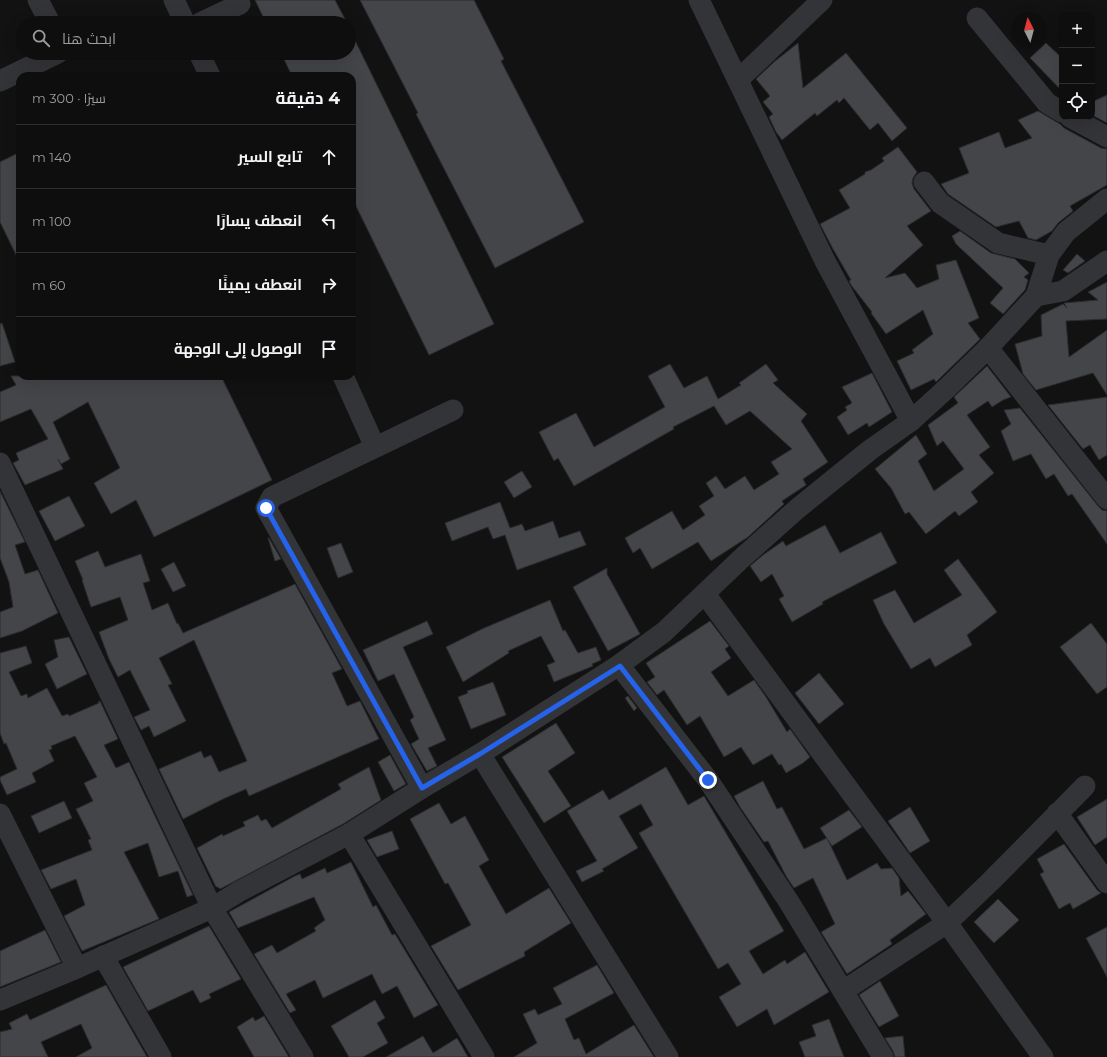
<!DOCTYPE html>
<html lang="ar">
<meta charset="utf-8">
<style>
body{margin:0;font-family:Montserrat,Cairo,sans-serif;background:#171717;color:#f1f3f6;direction:rtl}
.controls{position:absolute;right:12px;top:12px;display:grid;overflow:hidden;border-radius:8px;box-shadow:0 4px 16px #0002}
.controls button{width:36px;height:36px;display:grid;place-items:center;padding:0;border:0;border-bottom:1px solid #2e2e2e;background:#0e0e0e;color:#f1f3f6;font:20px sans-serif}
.compass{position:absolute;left:1011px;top:12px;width:36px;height:36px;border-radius:50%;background:#0e0e0e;box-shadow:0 4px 16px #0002;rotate:354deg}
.stop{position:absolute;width:12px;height:12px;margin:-9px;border:3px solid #2563eb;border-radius:50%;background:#fff}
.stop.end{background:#2563eb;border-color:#fff;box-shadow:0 1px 4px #0008}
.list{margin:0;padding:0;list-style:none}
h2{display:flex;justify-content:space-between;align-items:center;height:52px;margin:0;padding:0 16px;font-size:17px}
h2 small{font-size:13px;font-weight:400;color:#9b9c9e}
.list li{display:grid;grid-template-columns:26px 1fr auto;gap:12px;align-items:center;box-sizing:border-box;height:64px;padding:0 16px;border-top:1px solid #2e2e2e}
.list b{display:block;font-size:15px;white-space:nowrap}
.list em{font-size:13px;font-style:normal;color:#9b9c9e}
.icon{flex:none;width:22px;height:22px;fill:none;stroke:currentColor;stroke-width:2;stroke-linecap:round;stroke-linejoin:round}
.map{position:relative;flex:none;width:1107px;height:1057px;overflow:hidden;direction:ltr}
.search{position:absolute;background:#0e0e0e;box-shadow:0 4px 16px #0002;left:16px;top:16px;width:340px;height:44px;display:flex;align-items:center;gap:10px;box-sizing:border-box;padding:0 14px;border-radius:22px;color:#9b9c9e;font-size:15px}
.panel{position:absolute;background:#0e0e0e;box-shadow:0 4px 16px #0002;left:16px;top:72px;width:340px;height:308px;border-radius:12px;direction:rtl}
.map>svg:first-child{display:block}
.building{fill:#444548;stroke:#2c2c2f}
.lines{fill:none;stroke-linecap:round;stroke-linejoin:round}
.minor{stroke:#333437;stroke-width:21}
.route{stroke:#2563eb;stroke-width:5}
</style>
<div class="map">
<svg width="1107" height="1057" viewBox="0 0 1107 1057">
<rect width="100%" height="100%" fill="#121213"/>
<g class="building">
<path d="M255,0H335L347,23H266Z"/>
<path d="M360,0H474L504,59L501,61L584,222L495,268L416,114L418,113Z"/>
<path d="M349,28L494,324L429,355L352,198V76H292L281,53H349Z"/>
<path d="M798,43L803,88L846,53L907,128L892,141L878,123L870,130L844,98L839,103L837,100L817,116L815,113L782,140L776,132L769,117L773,114L763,102L770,96L756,79L774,62Z"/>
<path d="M1046,43L1062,58V91L1030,58Z"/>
<path d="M1107,95V123L1092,115V102Z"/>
<path d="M1038,111L1060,124L1064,128L1101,148L1107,149V185L1070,206L1073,211L1058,223L1052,231L1036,240L1028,238L1019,221L996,227L948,194L941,184L969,173L959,148L999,132L1005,148L1032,138L1018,120Z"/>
<path d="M898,147L917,172L913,178L912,183L914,189L931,211L907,226L923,245L885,278L905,273L917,288L939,279L936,265L956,260L979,318L968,323L980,339L979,340L936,382L934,379L911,390L897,361L914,353L912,350L933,334L923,310L886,334L871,313L872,312L851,285L849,281L851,280L833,249L820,224L850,208L839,190L865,174V172L871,170L884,161L882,158Z"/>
<path d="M20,152V263L0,222V162Z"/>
<path d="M960,231L991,253L1015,259L1029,273L1024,277L1028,280L1025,290L1003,314L990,303L1003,288L956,244L952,236Z"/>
<path d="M1077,254L1085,261L1068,273L1063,270Z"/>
<path d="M1107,282V319L1066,321L1069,357L1107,330V395L1093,373L1036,390L1023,374L1015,344L1042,336L1041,315L1063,304L1067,308L1064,303L1098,300L1088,292Z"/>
<path d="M2,323L15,362L0,366V324Z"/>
<path d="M670,364L684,388L707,376L718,399L741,385L739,383L766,364L778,380L773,383L807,414L801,421L828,462L803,479L806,485L782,501L784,504L748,537L711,561L698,542L652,569L640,548L633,553L625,538L672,511L683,530L705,515L699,506L714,496L706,483L716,476L725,489L745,476L754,490L779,474L771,462L792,449L750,411L726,425L714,406L673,427L674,429L574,486L558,458L554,461L539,432L576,413L594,447L665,407L648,376Z"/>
<path d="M987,366L1011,397L1003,400L992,407L988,401L967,415L990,447L979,455L994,473L971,492L978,502L959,516L955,511L926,534L909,512L905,514L891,488L875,469L916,435L927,454L918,461L934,491L964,469L943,441L937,446L928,425L958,403L954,397Z"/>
<path d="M872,373L892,412L869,427L867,423L848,435L837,417L847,410L845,407L852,403L842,387Z"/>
<path d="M11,376H221L272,480L154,537L136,500L111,514L94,483L120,468L88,402L53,422L70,459L61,464L58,459L63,469L25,485L13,463L19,460L16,453L48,439L31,409L0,422V392L16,385Z"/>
<path d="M1107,397V455L1099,460L1090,445L1083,449L1048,405Z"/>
<path d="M1020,408L1098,506L1102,510L1107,511V544L1072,494L1068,496L1054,474L1046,479L1031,454L1013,461L1001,431L1011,424L1004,410Z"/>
<path d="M522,471L532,487L514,498L504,482Z"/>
<path d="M0,491L25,542L15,545L25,574L38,570L58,613L22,631L0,638V612L13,607L9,582L0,558Z"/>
<path d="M69,496L85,526L55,541L39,511Z"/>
<path d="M500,502L510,528L522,524L525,531L553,521L559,538L580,531L586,545L517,570L505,535L493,539L488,527L452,541L445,523Z"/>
<path d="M825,525L840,553L881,532L897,563L822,602L823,604L792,622L779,599L784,596L772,574L761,582L750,566L763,555L783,541L786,546Z"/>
<path d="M268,538H269L281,559L275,561Z"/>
<path d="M341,543L353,572L338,578L327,548Z"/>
<path d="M98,551L105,567L141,554L150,581L143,583L152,610L168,603L177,624L178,623L183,633L295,584L342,669L332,673L347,706L360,701L379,739L249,796L246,789L223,799L183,819L159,769L201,751L204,758L211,755L219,772L247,761L194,640L159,658L172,684L168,685L186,721L154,737L149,726L141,730L134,717L150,710L130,670L118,677L109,659L99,632L128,620L120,597L91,607L82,580H83L75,561Z"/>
<path d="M958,559L997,612L967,635L972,645L935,667L930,658L911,669L884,624L873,600L895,590L914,623L962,595L944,570Z"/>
<path d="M174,562L186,586L173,592L161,569Z"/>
<path d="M607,568V574L640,634L608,651L573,587Z"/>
<path d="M550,600L563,631L565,630L578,653L596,647L601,660L592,664L593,666L554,682L547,665L555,662L541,636L508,651L509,653L463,682L446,647L482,629Z"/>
<path d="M427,621L433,634L403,647L446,740L428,748L437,766L427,771L411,744L419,739L410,720L414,717L394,674L378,681L363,650Z"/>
<path d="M710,621L729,646L725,649L731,658L711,672L728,696L754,680L766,697L787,732L790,729L810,757L803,763L786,773L781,764L779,765L772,754L753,765L741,747L724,757L700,716L687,725L664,690L657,695L647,682L655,677L646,663Z"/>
<path d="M1091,623L1107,644V687L1097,694L1060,647Z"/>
<path d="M69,637L87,674L57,689L45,664L58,657L54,640Z"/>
<path d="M26,646L32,663L9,672L21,696L27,694L28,698L47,688L62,716L68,714L69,716L99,703L98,702L100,701L118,739L104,745L116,768L129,762L193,895L187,897L178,871L159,877L148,843L124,852L159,919L82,951L64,916L85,905L76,879L51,889L41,870L92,850L88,840L91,839L76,809L93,801L84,783L97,777L75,736L51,746L52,749L49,750L54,761L32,773L36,782L7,795L0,780V777L17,769L6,743L4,744L0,733V653Z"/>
<path d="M819,673L844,704L819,724L795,693Z"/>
<path d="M493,682L506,715L471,729L458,697L468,693L467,691Z"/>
<path d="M628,696L637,708L634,711L625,698Z"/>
<path d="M556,723L575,753L548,771L571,806L544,823L502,757Z"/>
<path d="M390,755L406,784L394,791L378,762Z"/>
<path d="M369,767L381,800L343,824L220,889L218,887H216L197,848L222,834L223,836L245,826L243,822L258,815L261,821L266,819L272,828L341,789L338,784Z"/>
<path d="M666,767L688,805L704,796L784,931L749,951L763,974L785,960L787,964L805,952L829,992L774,1025L767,1009L737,1027L719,997L741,984L728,963L718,969L639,833L653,825L641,804L619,816L638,848L602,869L604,871L582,882L576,871L597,861L567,811L603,790L609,800Z"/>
<path d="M763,781L777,809L782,807L804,849L827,838L847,880L877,863L881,869L892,868L899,878L901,896L908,891L926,914L890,940L892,944L847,974L821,932L835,924L813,878L794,888L786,876L768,841L764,842L740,807L734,796Z"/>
<path d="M1107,799V837L1095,845L1077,817Z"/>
<path d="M64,801L72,818L39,833L31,816Z"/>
<path d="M439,803L451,824L465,816L489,860L479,866L506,914L549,888L571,923L524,952L525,956L458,990L431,946L471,925L448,883L445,884L410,819Z"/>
<path d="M910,807L930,841L910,853L888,821Z"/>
<path d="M849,810L862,827L832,846L820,828Z"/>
<path d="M392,831L399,849L377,857L367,840Z"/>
<path d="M1064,844L1097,890L1101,893L1073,909L1070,903L1059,909L1040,874L1044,872L1037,859Z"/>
<path d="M351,862L373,907L376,905L392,935L395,934L438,1005L414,1018L397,986L382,994L372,974L323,998L315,980L286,994L296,1010L290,1013L254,954L272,945L277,953L316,931L314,928L325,920L314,897L238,928L229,912L295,876L300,874L302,879L325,868L327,873Z"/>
<path d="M998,899L1019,920L994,943L974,922Z"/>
<path d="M209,926L241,979L209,994L211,998L200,1003L193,990L148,1011L123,967Z"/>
<path d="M1107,927V977L1086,938Z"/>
<path d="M45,930L61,962L0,987V951Z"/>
<path d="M597,965L614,993L565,1019L574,1040L579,1038L586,1054L634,1025L654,1057H514L537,1043L523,1014L535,1009L538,1015L562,1004L553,988Z"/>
<path d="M880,981L899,1016L879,1027L859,995Z"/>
<path d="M106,985L147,1057H76L92,1048L81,1024L41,1042L48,1057H0V1032L12,1029L9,1023L27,1014L30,1020Z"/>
<path d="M375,1000L385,1018L377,1023L388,1043L363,1057H349L331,1026Z"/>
<path d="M264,1016L289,1057H254L237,1027L253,1017L255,1021Z"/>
<path d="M829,1019L844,1057H805L799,1042L816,1036L812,1025Z"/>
<path d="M423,1036L433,1053L457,1038L468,1057H386Z"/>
<path d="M903,1036L905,1057H895L893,1051L885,1038Z"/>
</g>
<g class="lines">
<g class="minor">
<path d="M38,0L50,23"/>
<path d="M174,0L185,23"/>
<path d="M699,0L825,261L911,421"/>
<path d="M977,18L1047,103L1062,112"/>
<path d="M200,23L240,4"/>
<path d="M199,53L210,76"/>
<path d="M738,80L822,0"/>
<path d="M0,81L58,53"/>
<path d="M1070,117L1107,137"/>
<path d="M924,182L940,203L998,243L1049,255"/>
<path d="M1036,296L1063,291L1107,261"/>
<path d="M988,348L1107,499"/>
<path d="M343,376L375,447"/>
<path d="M0,463L212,908L303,1057"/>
<path d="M705,594L947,923L1043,1057"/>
<path d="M619,665L708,780L789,902L883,1057"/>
<path d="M480,754L668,1057"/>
<path d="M422,788L266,508L272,497L453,410"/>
<path d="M1057,813L1107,883"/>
<path d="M0,814L77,968"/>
<path d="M349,834L484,1057"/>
<path d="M103,956L161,1057"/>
<path d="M843,991L947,923L991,881L1085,786"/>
<path d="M0,1000L77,968L212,908L240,891L349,834L422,788L480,754L619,665L664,632L743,557L797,509L870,450L911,421L947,388L988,348L1036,296L1049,255L1066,232L1107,199"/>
</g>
</g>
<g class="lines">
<path class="route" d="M266,508L422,788L480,754L620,666L708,780"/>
</g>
</svg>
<div class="controls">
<button>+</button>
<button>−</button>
<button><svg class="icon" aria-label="locate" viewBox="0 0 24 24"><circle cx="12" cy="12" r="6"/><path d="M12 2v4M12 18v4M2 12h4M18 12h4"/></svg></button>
</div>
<svg class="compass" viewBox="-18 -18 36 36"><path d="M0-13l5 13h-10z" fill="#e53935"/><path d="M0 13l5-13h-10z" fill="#9b9c9e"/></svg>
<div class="stop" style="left:266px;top:508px"></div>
<div class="stop end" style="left:708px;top:780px"></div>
<div class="search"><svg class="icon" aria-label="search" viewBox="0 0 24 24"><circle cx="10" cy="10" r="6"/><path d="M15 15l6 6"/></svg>ابحث هنا</div>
<section class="panel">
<h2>4 دقيقة<small>سيرًا · 300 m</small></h2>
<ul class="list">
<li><svg class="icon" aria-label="ahead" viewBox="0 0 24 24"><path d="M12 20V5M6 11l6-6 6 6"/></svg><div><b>تابع السير</b></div><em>140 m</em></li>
<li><svg class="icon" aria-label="left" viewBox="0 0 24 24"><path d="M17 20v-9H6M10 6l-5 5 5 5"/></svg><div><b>انعطف يسارًا</b></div><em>100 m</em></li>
<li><svg class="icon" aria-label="right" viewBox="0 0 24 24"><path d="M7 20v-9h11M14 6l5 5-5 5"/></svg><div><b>انعطف يمينًا</b></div><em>60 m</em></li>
<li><svg class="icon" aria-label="arrive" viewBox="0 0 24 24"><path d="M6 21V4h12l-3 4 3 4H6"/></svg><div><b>الوصول إلى الوجهة</b></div></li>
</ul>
</section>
</div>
